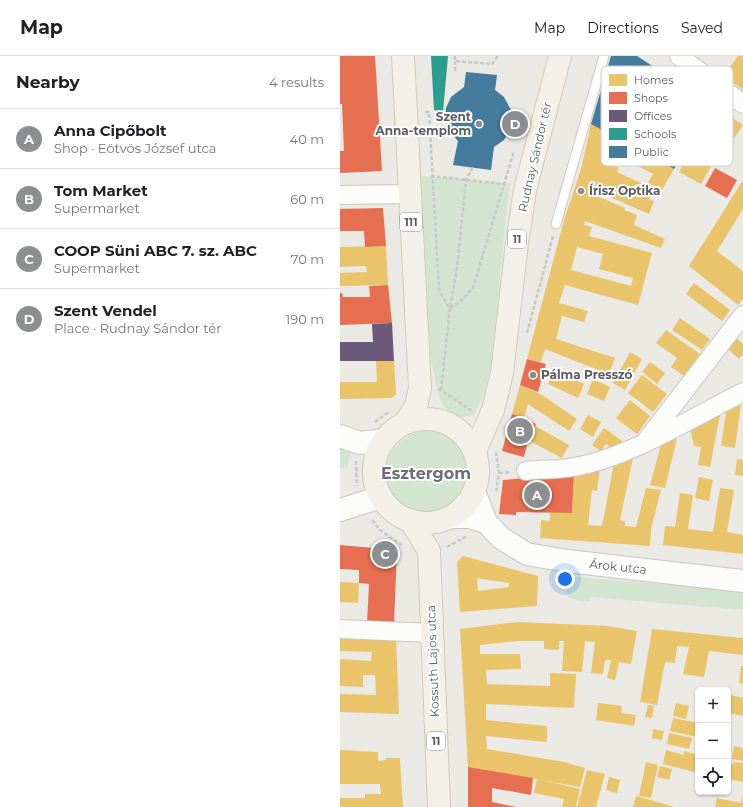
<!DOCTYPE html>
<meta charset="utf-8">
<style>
body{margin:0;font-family:Montserrat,sans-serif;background:#f6f6f6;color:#202124}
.controls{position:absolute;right:12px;bottom:12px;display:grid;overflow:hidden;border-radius:6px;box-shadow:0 1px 3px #0004}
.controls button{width:36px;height:36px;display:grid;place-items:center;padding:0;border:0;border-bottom:1px solid #e0e0e0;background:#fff;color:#202124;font:20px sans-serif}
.you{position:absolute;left:225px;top:523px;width:14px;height:14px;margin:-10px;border:3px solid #fff;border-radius:50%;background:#1a73e8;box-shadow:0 0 0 6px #1a73e833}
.badge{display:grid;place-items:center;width:26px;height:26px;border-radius:50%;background:#8c8e8f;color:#fff;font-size:13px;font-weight:700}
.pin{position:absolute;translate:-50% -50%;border:2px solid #fff;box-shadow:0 1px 4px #0006}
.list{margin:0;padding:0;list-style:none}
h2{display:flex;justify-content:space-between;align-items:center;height:52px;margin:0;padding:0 16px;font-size:17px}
h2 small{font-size:13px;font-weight:400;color:#757577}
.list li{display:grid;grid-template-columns:26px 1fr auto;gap:12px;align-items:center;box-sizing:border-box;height:60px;padding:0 16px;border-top:1px solid #e0e0e0}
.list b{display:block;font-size:15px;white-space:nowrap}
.list p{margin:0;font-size:13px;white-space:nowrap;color:#757577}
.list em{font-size:13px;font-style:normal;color:#757577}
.icon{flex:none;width:22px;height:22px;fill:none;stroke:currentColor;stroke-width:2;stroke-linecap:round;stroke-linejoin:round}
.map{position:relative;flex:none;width:403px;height:751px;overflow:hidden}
header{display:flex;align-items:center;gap:24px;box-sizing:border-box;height:56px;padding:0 20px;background:#fff;border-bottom:1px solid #e0e0e0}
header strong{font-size:19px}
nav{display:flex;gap:22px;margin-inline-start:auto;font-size:14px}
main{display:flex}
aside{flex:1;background:#fff}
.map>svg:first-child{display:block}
.green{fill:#d3e5d1}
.homes{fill:#e9c46a;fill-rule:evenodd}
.shops{fill:#e76f51}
.offices{fill:#6d597a}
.schools{fill:#2a9d8f}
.public{fill:#457b9d;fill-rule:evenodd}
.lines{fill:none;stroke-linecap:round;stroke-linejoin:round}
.service-casing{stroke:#c6c7c6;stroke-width:11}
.minor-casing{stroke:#c6c7c6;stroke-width:20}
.secondary-casing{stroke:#c5c6c4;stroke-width:24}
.primary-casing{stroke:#d0cab4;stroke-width:24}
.path{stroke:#c5cac7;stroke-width:2.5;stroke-dasharray:4 2;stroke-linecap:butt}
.service{stroke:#fcfcfb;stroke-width:9}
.minor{stroke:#fcfcfb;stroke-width:18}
.secondary{stroke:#fcfcfb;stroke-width:22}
.primary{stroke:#f2f0e7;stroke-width:22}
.poi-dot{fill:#8c8e8f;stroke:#fff;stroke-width:1.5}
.labels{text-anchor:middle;stroke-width:4;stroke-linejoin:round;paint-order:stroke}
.shield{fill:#fff;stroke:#8c8e90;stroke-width:1}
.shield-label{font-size:11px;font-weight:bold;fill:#5a5d61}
.poi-label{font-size:12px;font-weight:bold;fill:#5a5d61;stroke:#fff;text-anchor:start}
.street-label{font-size:12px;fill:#5a5d61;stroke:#fff}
.district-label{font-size:16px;font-weight:bold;fill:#6b6f73;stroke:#fff}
.key{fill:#fff;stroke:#ceced0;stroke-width:1}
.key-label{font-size:11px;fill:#5a5d61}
</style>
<header>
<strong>Map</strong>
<nav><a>Map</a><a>Directions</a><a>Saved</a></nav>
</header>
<main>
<aside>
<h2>Nearby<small>4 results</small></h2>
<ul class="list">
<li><span class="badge">A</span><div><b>Anna Cipőbolt</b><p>Shop · Eötvös József utca</p></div><em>40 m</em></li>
<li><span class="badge">B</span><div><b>Tom Market</b><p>Supermarket</p></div><em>60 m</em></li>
<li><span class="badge">C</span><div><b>COOP Süni ABC 7. sz. ABC</b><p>Supermarket</p></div><em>70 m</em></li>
<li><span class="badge">D</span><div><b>Szent Vendel</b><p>Place · Rudnay Sándor tér</p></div><em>190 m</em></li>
</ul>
</aside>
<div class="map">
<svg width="403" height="751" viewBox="0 0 403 751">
<rect width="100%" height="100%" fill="#eae9e4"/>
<g class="green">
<path d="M81,120L170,128C166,158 163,189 160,219C157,263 157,322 133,359L125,361L114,360L106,353L99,341L90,299Z"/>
<circle cx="88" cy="417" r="42"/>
<path d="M0,390L11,394L7,412H0Z"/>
<path d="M236,521L403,535V554L251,541L249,546L229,542L226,535L228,527Z"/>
</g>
<g class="homes">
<path d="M398,0H403V34L384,20Z"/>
<path d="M371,48L403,69L385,96L354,77Z"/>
<path d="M251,68L334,113L322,134L308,127L313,118L266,93L262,105L279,112L277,116L314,133L309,143L314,145L309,158L250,132L248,137L269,145L285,152L284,154L297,159L294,169L325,183L321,192L245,165L244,169L252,171L249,180L312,197L298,249L225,229L219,247L248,255L244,266L222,260L216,283L275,302L269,318L205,293L201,306L187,303L224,164L241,113ZM237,191L263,198L259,213L293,222L291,230L231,214Z"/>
<path d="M349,97L372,109L361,128L339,116Z"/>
<path d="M403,124V153L377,195L403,215V243L398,249L349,210Z"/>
<path d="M46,190L48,229L0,230V217L27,216L26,210L0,211V191Z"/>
<path d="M354,227L390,254L382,265L346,238Z"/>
<path d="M340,262L370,283L362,294L332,274Z"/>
<path d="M326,274L360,298L344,320L331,311L337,302L316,287Z"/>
<path d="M395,281L403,288V298L399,303L386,291Z"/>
<path d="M290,296L302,303L285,334L273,327Z"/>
<path d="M36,305H54L56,338L52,342L0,343V326H37Z"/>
<path d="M310,306L325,317L317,328L302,316Z"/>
<path d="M214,314L244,328L238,342L208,328Z"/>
<path d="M302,319L327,338L313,356L288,337Z"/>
<path d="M253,323L270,331L264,345L247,338Z"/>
<path d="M180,329L202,339L237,363L229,375L188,348L184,362L172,358Z"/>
<path d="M290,344L310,360L297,378L276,362Z"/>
<path d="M401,349L395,392L381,390L386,356Z"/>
<path d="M248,359L261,366L253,381L240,373Z"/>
<path d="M380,359L370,411L358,409L361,391L354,390L350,372Z"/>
<path d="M195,370L229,389L222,402L188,384Z"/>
<path d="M264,372L282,385L275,395L266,388L261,395L252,389Z"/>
<path d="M338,378L325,432L310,429L322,385Z"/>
<path d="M294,397L280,464L285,465V470L296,471L306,432L321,434L311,473L310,490L200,482L201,464L210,465V456L232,457L234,418L260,412L257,435L252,434L248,469L262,470L274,407Z"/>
<path d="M397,403L403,404V420L395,419Z"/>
<path d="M359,421L373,424L369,445L355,442Z"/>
<path d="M380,432L394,434L387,476L403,479V498L323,489L325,470L335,471L340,437L353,439L348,473L373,476Z"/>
<path d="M123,500L198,520L197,550L120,556L117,506ZM137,522L169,527V531L138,535Z"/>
<path d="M0,526L19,527L18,547L0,546Z"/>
<path d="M177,566L268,570L297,575L291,608L279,606L275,624L267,622L271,604H265L263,618L251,617L255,586L245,585L242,616L222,615L224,585H219V594L204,593V585H178L140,589V598H180L181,613L146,614L147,628L210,630V617L236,618L234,652L146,648V664L207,670V686L146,680L147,693L224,706L245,712L240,731L128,711L120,573Z"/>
<path d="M312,573L403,582V599L369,595L364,621L343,618L349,591L337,590L335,607L325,606L317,649L300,646Z"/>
<path d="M0,578L56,581L59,658L0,656V638L36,639L35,619H23V631L0,630V603L31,605L32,596L0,595Z"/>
<path d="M401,610H403V628L399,627Z"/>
<path d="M391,639L403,642V660L388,657V643L390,644Z"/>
<path d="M258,647L282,650L281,657L296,659L294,670L256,664Z"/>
<path d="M336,647L349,650L346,663L333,660Z"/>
<path d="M308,649L314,650L312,662L305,661Z"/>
<path d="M333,662L358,667V681L330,675Z"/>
<path d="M313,673L324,675L322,684L312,682Z"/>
<path d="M329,677L352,682L349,693L327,688Z"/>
<path d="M394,690L403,692V705L392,703Z"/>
<path d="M0,694L38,696V705L46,704V702H60L63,751H0V742H25V738H41L40,728H0Z"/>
<path d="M326,694L344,699V695L358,699V717L323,708Z"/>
<path d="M306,706L318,709L311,742L299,740Z"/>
<path d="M393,706L403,707V726L388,723V707L393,708Z"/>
<path d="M320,710L332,713L329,724L317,721Z"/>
<path d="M247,714L265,718L256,751H237Z"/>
<path d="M269,721L280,724L277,737L266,734Z"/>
<path d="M197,723L240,733L236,751H222L224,743L194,737Z"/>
<path d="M402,737L403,751H375L377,742L401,747Z"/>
<path d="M296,740L335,751H293Z"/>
</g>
<g class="shops">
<path d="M0,0H35L42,115L0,117V95H4L2,48H0Z"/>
<path d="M375,112L397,124L387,142L365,130Z"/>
<path d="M43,152L46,190L25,191L24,175H0V153Z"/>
<path d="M48,229L52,267L0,269V237H2L3,241H30L29,230Z"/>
<path d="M187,303L206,308L198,336L180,329Z"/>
<path d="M172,358L184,362L196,368L188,384L181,380L179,387L187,389L184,401L162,395Z"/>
<path d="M234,418L232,457L176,456V459L159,458L163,424Z"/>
<path d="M0,489L57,494L54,568L27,567L29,528L19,527V514L0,513Z"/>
<path d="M128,711L193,722L191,739L152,732V746L176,751H128Z"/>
</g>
<path class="offices" d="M52,267L54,305H0V286H33L32,268Z"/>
<path class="schools" d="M91,0H108L103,56L94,54Z"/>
<g class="public">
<path d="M271,0H297L371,48L334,113L251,68ZM299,29L342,55L321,93L276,70L285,43L293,47Z"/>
<path d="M126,16L157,19L155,34L164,41L172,56L171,71L164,84L154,91L151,114L113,109L118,85L110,76L105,64L106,52L111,41L124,31Z"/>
</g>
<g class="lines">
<defs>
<path id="service" d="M216,168L264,0"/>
<g id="minor">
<path d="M339,0L403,48"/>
<path d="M0,139L70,138"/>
<path d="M308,382L403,259"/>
<path d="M186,415C202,413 218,414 234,411C288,402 354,361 403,336"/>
<path d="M0,573L91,577"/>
</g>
<g id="secondary">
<path d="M0,380L20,387L44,384"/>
<path d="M135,438L146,466L161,482L187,498L227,505L403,525"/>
<path d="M0,454L41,441"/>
<path d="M111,461H129L146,466"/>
</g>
<g id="primary">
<path d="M63,0L80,332L76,350L64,368"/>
<circle cx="86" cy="415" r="52"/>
<path d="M135,395L153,354L162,317L177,187L185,134L220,0"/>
<path d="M70,464L89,495L99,751"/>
</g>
</defs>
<use href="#service" class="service-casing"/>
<use href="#minor" class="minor-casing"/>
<use href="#secondary" class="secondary-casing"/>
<use href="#primary" class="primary-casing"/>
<g class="path">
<path d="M115,0V5L152,8L158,0"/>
<path d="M115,5V15"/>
<path d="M85,56H89L99,234L109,252"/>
<path d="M91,120L164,128"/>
<path d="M110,252L121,245L133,232L174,95"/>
<path d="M187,277L213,180"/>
<path d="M98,333L101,334L132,355"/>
<path d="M101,334L110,252L117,212L126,124L133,111"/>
<path d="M35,366L49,356"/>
<path d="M156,396L159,417L156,437"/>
<path d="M16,405L17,430"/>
<path d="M159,417L170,416"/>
<path d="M32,464L40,474L62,489"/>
<path d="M107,491L127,480"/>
</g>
<use href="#service" class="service"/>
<use href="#minor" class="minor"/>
<use href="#secondary" class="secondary"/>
<use href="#primary" class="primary"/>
</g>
<g class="poi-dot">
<circle cx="139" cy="68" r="4"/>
<circle cx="241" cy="135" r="4"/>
<circle cx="193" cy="319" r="4"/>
</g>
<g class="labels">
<g class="shield">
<rect x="60" y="157" width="22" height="18" rx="3"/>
<rect x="168" y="174" width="18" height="18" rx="3"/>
<rect x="87" y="676" width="18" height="18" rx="3"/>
</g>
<g class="shield-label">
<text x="71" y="170">111</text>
<text x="177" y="187">11</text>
<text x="96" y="689">11</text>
</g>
<g class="poi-label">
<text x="131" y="65" text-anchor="end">Szent<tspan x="131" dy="14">Anna-templom</tspan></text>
<text x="249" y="139">Írisz Optika</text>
<text x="201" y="323">Pálma Presszó</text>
</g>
<g class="street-label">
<text transform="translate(195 101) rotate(-77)" y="4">Rudnay Sándor tér</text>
<text transform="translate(278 511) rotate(6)" y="4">Árok utca</text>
<text transform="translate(93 605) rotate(-92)" y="4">Kossuth Lajos utca</text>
</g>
<g class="district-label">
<text x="86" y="423">Esztergom</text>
</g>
</g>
<rect x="261" y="10" width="132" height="100" rx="6" class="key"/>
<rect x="269" y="18" width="18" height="12" fill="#e9c46a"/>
<rect x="269" y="36" width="18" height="12" fill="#e76f51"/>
<rect x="269" y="54" width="18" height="12" fill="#6d597a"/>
<rect x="269" y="72" width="18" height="12" fill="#2a9d8f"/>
<rect x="269" y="90" width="18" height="12" fill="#457b9d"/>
<g class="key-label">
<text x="294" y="28">Homes</text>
<text x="294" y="46">Shops</text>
<text x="294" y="64">Offices</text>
<text x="294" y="82">Schools</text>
<text x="294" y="100">Public</text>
</g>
</svg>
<div class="controls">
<button>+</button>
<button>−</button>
<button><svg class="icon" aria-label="locate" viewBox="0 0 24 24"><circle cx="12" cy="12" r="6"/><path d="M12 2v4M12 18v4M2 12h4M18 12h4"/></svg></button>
</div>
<div class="you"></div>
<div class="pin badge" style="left:197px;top:439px">A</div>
<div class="pin badge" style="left:180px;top:375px">B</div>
<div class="pin badge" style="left:45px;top:498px">C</div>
<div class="pin badge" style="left:175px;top:68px">D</div>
</div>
</main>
